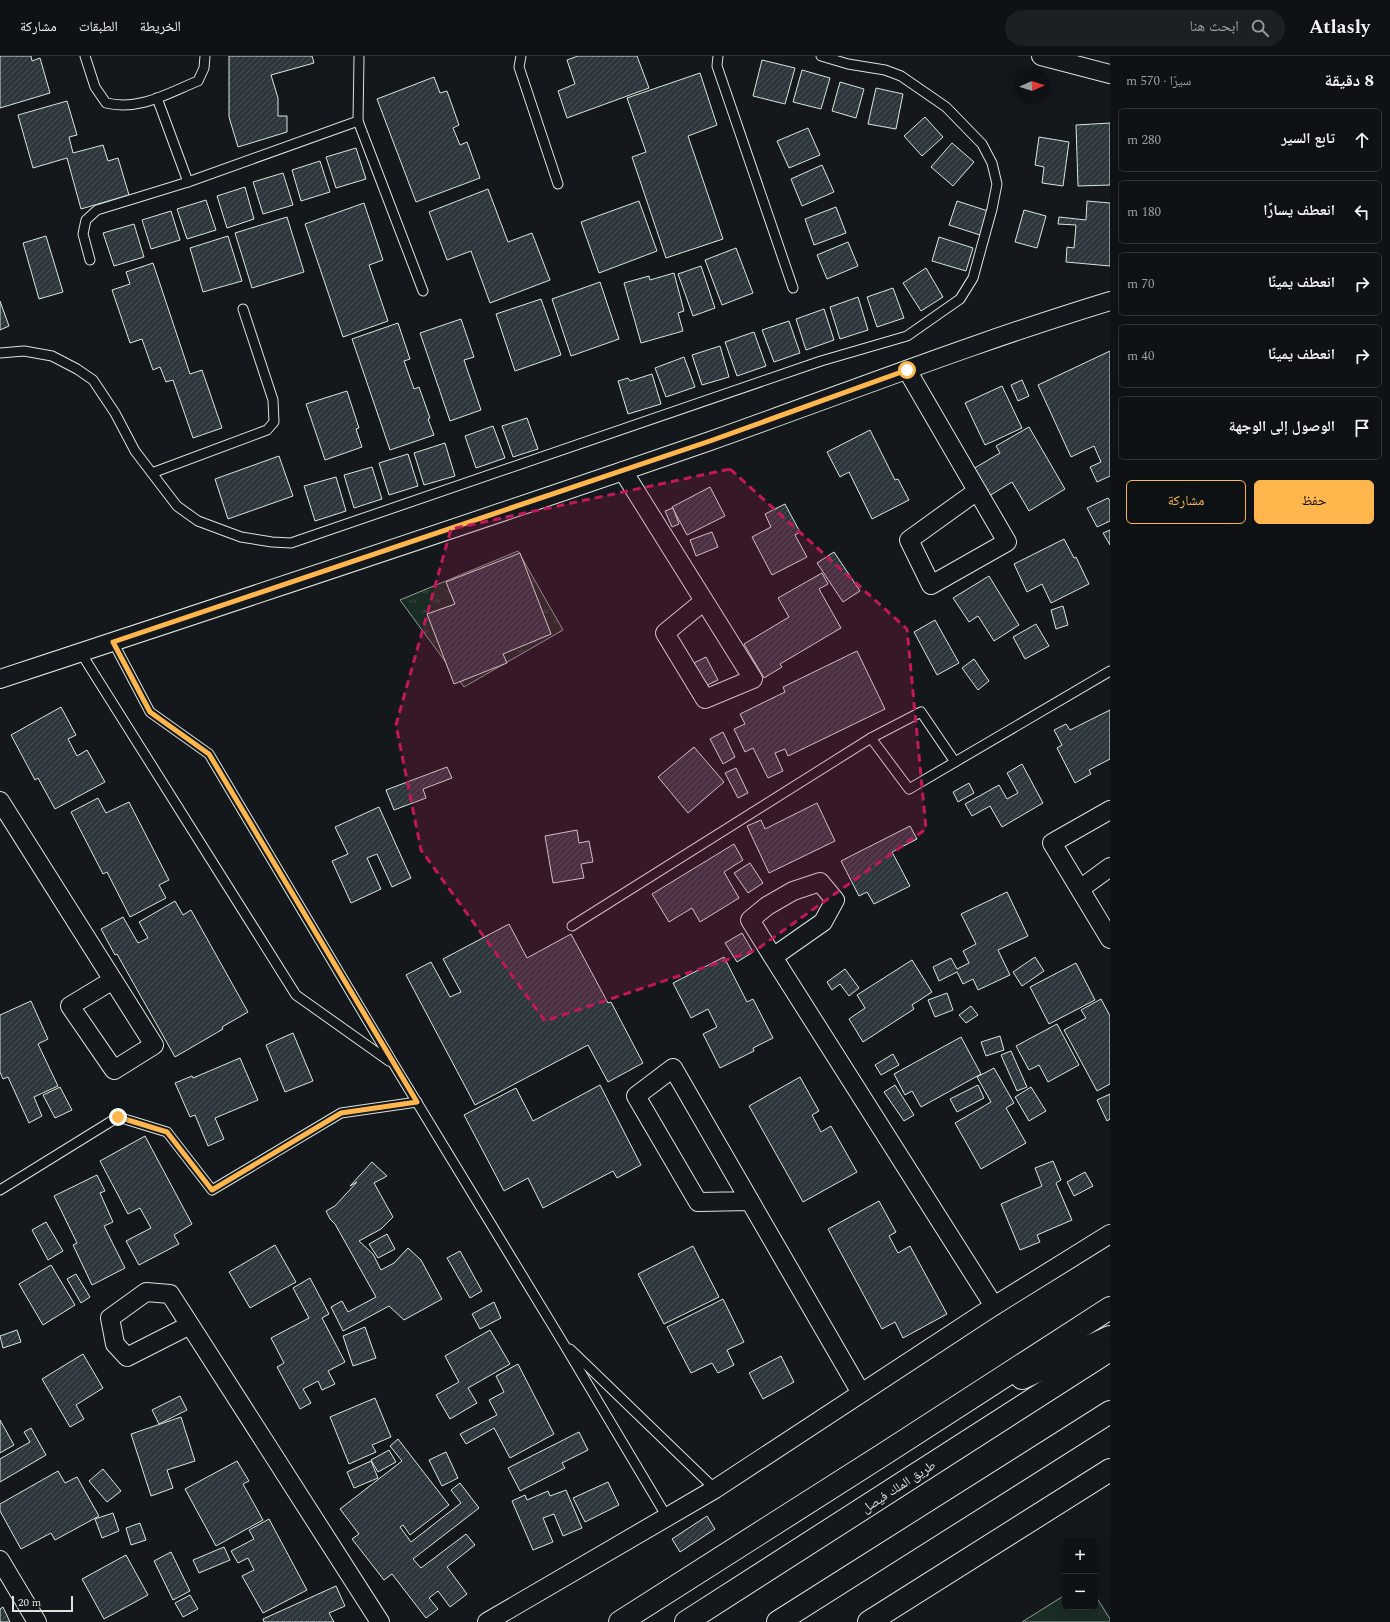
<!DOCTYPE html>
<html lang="ar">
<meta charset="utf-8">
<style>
body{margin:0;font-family:Spectral,"Noto Naskh Arabic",serif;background:#1d2022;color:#f1f3f6;direction:rtl}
.controls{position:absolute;right:12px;bottom:12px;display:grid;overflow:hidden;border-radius:6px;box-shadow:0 2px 10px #0003}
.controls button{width:36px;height:36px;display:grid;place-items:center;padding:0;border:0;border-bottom:1px solid #2f3234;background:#0f1215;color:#f1f3f6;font:20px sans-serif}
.compass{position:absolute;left:1014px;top:12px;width:36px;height:36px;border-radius:50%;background:#0f1215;box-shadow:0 2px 10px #0003;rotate:87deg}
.scale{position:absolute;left:12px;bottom:10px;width:61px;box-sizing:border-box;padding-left:4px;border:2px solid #d8e6dc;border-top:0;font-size:11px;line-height:14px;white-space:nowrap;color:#d8e6dc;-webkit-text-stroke:3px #14181c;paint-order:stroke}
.stop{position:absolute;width:12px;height:12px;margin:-9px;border:3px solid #ffb74d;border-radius:50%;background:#fff}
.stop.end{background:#ffb74d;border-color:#fff;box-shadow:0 1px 4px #0008}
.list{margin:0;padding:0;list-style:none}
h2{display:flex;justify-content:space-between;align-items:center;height:52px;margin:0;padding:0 16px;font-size:17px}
h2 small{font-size:13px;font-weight:400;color:#9b9ea0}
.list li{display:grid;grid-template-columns:26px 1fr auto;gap:12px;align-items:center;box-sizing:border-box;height:64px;margin:0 8px 8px;padding:0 8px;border:1px solid #2f3234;border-radius:6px}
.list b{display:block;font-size:15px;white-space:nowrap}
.list em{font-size:13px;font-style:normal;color:#9b9ea0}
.actions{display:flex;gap:8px;padding:12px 16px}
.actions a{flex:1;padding:9px 0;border:1px solid #ffb74d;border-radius:6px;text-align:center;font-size:14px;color:#ffb74d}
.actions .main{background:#ffb74d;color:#111}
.icon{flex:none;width:22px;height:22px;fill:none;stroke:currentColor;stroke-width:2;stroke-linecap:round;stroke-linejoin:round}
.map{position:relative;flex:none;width:1110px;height:1566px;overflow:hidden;direction:ltr}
header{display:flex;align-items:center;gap:24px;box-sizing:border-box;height:56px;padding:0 20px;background:#0f1215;border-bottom:1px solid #2f3234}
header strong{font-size:19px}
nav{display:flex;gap:22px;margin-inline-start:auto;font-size:14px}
.search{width:280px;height:36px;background:#1d2022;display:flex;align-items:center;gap:10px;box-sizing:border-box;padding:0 14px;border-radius:22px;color:#9b9ea0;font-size:15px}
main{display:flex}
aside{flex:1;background:#0f1215}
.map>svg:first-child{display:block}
.grass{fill:url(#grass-tufts);stroke:#939e99}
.garden{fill:#1a2d24;stroke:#939e99}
.building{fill:url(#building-hatch);stroke:#d8e6dc}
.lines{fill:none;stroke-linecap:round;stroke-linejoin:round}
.lane-casing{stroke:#d8e6dc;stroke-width:11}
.street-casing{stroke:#d8e6dc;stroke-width:20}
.primary-casing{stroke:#d8e6dc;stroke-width:24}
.highway-casing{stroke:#d8e6dc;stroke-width:24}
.lane{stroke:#14181c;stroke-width:9}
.street{stroke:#14181c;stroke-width:18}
.primary{stroke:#14181c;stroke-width:22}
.highway{stroke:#14181c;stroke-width:22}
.route{stroke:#ffb74d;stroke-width:5}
.marked{fill:#c2185b;fill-opacity:0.2;stroke:#c2185b;stroke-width:3;stroke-dasharray:8 5;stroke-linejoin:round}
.labels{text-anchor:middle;stroke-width:3;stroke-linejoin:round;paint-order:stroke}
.street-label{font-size:13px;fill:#d8e6dc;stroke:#14181c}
</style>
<header>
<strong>Atlasly</strong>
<div class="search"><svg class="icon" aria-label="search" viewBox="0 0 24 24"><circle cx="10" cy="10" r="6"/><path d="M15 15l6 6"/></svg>ابحث هنا</div>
<nav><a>الخريطة</a><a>الطبقات</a><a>مشاركة</a></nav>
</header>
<main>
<aside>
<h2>8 دقيقة<small>سيرًا · 570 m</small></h2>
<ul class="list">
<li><svg class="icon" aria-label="ahead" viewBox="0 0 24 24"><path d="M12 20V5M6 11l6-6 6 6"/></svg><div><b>تابع السير</b></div><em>280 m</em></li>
<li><svg class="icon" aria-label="left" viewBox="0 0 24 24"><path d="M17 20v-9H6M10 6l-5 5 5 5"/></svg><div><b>انعطف يسارًا</b></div><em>180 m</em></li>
<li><svg class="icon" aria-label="right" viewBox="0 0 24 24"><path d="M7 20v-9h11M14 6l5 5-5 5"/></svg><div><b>انعطف يمينًا</b></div><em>70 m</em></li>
<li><svg class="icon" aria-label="right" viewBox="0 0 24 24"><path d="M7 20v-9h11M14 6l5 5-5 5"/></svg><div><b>انعطف يمينًا</b></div><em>40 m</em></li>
<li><svg class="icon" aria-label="arrive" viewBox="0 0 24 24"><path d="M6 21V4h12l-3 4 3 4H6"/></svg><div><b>الوصول إلى الوجهة</b></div></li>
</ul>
<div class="actions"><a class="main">حفظ</a><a>مشاركة</a></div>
</aside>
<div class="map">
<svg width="1110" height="1566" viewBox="0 0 1110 1566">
<defs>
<pattern id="grass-tufts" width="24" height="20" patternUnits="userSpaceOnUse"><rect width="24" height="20" fill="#1a2d24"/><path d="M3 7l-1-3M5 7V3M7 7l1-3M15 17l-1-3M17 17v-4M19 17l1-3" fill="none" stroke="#3b4b43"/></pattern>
<pattern id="building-hatch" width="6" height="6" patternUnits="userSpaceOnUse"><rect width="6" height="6" fill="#2c363c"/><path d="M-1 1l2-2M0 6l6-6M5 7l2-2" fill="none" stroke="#4a5358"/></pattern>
</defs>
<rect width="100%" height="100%" fill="#14181c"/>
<path class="grass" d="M518,495L563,574L464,631L400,544Z"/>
<path class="garden" d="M1065,1539V1551H1095V1539L1110,1563V1566H1022Z"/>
<g class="building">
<path d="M0,0H31L32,5L40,2L50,37L0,52Z"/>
<path d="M229,0H312L314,7L271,19L278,42V60H287V76L238,91L229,61Z"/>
<path d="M578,0H637L649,32L567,62L558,35L575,28L567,4Z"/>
<path d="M762,4L795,12L785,48L753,40Z"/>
<path d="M802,14L830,22L821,53L793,46Z"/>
<path d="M700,17L717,69L688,80L723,183L666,202L632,101L646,96L627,42Z"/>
<path d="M434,21L440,37L447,35L459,69L453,72L460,89L467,86L480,122L416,146L377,43Z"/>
<path d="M840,26L864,33L856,62L832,55Z"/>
<path d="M876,32L903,38L896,73L868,68Z"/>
<path d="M67,45L77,79L69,81L73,97L103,89L108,105L118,102L129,139L81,153L67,102L33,112L18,59Z"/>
<path d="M925,61L943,81L922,100L904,80Z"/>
<path d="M1110,67V129L1078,130L1076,69Z"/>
<path d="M808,72L820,99L789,112L777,85Z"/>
<path d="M1039,81L1069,86L1063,130L1042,127L1044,111L1035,109Z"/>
<path d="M952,87L974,106L953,130L931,111Z"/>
<path d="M356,92L366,123L336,132L326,101Z"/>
<path d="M320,105L330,136L301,145L292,114Z"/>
<path d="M822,109L834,136L802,150L791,123Z"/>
<path d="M283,117L293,149L263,158L253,126Z"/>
<path d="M245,131L254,163L227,172L217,140Z"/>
<path d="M488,133L508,186L532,177L550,224L490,247L471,195L447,204L429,156Z"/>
<path d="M206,144L216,174L187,183L177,153Z"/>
<path d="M639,145L657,195L599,217L581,166Z"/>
<path d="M957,145L988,155L980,179L949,169Z"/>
<path d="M1087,145L1110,147V210L1066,206L1067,191L1074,192L1076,169L1058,168L1059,161L1086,164Z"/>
<path d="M364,147L383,204L369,209L388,265L343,281L305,168Z"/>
<path d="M836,151L846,177L814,189L805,163Z"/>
<path d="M1024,154L1046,160L1037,192L1015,186Z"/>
<path d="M171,155L180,184L151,193L142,164Z"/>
<path d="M287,161L304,216L252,232L235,177Z"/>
<path d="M134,168L144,201L114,210L103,177Z"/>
<path d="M46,180L63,236L39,243L23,187Z"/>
<path d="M228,180L242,225L203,236L190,192Z"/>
<path d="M939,181L973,192L966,215L932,205Z"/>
<path d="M848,186L858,210L827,223L817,199Z"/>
<path d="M736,192L753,237L722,249L705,204Z"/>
<path d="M153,207L190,318L202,314L222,372L193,382L173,324L166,326L160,311L153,314L142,283L130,287L112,234L130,228L126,216Z"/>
<path d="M701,210L715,252L693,260L678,218Z"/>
<path d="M926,212L943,241L921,255L903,227Z"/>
<path d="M674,217L684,255L678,257L683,275L641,287L624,227L649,220L650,224Z"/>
<path d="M600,226L619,283L571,300L552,243Z"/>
<path d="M893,232L904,262L877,271L867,241Z"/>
<path d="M858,241L868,274L840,283L830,251Z"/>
<path d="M541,243L561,299L515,315L496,258Z"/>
<path d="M0,245L9,270L0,274Z"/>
<path d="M824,253L834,284L806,294L796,263Z"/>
<path d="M461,263L474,301L464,304L481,354L450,365L420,277Z"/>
<path d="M789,265L800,297L774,306L762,274Z"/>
<path d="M398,267L410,303L404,305L414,333L419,331L430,362L428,363L434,379L390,394L352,283Z"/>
<path d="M754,276L766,310L737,320L725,286Z"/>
<path d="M720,290L729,321L702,329L692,299Z"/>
<path d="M1110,295V420L1097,426L1090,411L1101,406L1094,390L1071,401L1038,329Z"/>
<path d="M684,301L695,331L666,341L655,312Z"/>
<path d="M652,318L661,348L628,358L618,325L628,322L630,325Z"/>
<path d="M1022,324L1029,340L1018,345L1011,329Z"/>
<path d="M1002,330L1022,372L985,389L965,347Z"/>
<path d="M347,335L359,372L356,373L362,391L325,404L306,348Z"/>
<path d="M527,362L538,393L513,401L502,370Z"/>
<path d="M493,370L505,402L476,412L465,380Z"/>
<path d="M1029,371L1065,433L1029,455L1012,426L989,440L973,413L1000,397L996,390Z"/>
<path d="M870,374L895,424L898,423L909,444L872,463L849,416L840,421L827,396Z"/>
<path d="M445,387L455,420L424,429L414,397Z"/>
<path d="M408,398L418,430L389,439L379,407Z"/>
<path d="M279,400L293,440L228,463L215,423Z"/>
<path d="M372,411L382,443L354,452L344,419Z"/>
<path d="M336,421L346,455L315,465L304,430Z"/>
<path d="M710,431L725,460L687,479L672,451Z"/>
<path d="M1108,442L1110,445V465L1097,471L1087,452Z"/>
<path d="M785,448L800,476L795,479L807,501L772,519L752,481L771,471L765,458Z"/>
<path d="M673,452L679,468L672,471L665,455Z"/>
<path d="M1110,474V489L1103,477Z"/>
<path d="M712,476L718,491L696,500L690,484Z"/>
<path d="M1064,483L1074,502L1076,501L1089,528L1051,547L1042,528L1027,536L1014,508Z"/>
<path d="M834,496L860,535L843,546L817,507Z"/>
<path d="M520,497L551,578L503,598L507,607L454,628L427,558L455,548L446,526Z"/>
<path d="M822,517L828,528L819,533L841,572L780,608L782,611L764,622L744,588L789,561L778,542Z"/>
<path d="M989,520L1019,569L994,585L978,560L969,566L953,542Z"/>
<path d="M1063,550L1068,569L1056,573L1051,554Z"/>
<path d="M935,564L959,607L937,619L914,576Z"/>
<path d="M1036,568L1049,590L1025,603L1013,581Z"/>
<path d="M857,595L885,653L788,700L785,693L775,697L783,715L768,722L753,692L745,696L734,673L745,668L740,658L785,636L783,631Z"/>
<path d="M706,601L718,624L703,631L692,608Z"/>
<path d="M974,603L989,625L978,634L962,612Z"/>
<path d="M61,651L76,679L68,683L77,700L87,694L105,726L55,753L38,722L35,724L11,679Z"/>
<path d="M1110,654V703L1089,714L1091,718L1075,727L1057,692L1062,689L1054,674L1066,668L1070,674Z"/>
<path d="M723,676L735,701L723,708L710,683Z"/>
<path d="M694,691L724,726L688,757L658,721Z"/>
<path d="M1022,708L1043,747L1002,771L990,750L972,760L965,748L999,729L1007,743L1018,737L1007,717Z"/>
<path d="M447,711L452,722L423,733L426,742L394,754L386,734Z"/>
<path d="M736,712L748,737L738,742L725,717Z"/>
<path d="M969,727L974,737L958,746L953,736Z"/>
<path d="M98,742L106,757L129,746L169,824L159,829L166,842L130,861L107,816L103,818L71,756Z"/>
<path d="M817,747L835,785L769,817L747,770L761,764L765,773Z"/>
<path d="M379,751L411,822L392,831L377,798L367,802L381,833L351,847L332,805L348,798L335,771Z"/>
<path d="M910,770L917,783L892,796L910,830L874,848L867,836L859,840L841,805Z"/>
<path d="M577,774L579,787L589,785L593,806L581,808L584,822L553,827L545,780Z"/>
<path d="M734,788L743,804L724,816L739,842L700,866L692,852L669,866L652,838Z"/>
<path d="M750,807L763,827L748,837L734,817Z"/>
<path d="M1007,836L1028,880L998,894L1010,919L978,934L973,923L963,928L957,916L939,925L933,911L951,902L957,913L969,907L963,895L976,888L961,858Z"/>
<path d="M175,845L183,859L191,854L248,956L222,971L223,973L175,1001L117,898L115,899L101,873L123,861L138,887L148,882L139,866Z"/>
<path d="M509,868L527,902L571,878L608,947L611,946L643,1007L608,1026L588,989L475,1049L406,919L431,906L450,941L461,936L443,903Z"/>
<path d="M742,877L753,896L737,906L725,887Z"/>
<path d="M724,901L747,946L753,943L773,982L753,992L754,995L720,1012L703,978L717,971L708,953L691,962L673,927Z"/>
<path d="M1035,901L1044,915L1022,930L1013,916Z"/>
<path d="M912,904L932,936L912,949L914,953L863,986L849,963L865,952L857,939Z"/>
<path d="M1076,907L1095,944L1049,968L1030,931Z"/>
<path d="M845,913L859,932L849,940L840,928L832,934L827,926Z"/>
<path d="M947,937L953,954L935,961L928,944Z"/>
<path d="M1101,943L1110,960V1028L1097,1035L1064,974L1086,962L1081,954Z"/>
<path d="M31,945L48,983L38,988L58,1030L34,1041L42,1060L29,1067L8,1021L3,1023L0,1016V959Z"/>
<path d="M971,950L978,959L966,967L959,959Z"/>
<path d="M1057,968L1079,1009L1048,1026L1039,1009L1029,1014L1016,990Z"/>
<path d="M293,977L313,1025L285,1036L266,989Z"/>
<path d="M1000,980L1004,994L986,1000L981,986Z"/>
<path d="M961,981L981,1018L921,1051L912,1035L905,1039L894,1018Z"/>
<path d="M1011,995L1027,1031L1017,1035L1001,999Z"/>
<path d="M893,998L899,1009L881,1019L875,1009Z"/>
<path d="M240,1002L258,1044L215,1062L224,1083L208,1090L195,1059L190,1061L175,1027L192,1020L193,1022Z"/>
<path d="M994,1012L1014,1047L1006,1052L1026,1087L981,1113L955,1067L991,1046L977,1021Z"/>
<path d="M800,1021L819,1055L812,1059L821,1076L831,1070L857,1116L803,1146L749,1050Z"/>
<path d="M600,1029L641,1109L617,1122L613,1115L543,1152L528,1122L504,1135L464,1059L516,1032L533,1065Z"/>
<path d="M895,1029L914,1059L904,1065L884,1036Z"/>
<path d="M978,1029L984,1042L957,1056L950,1043Z"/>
<path d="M60,1031L72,1054L55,1062L43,1039Z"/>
<path d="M1031,1031L1046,1055L1029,1065L1015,1041Z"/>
<path d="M1110,1038V1063L1107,1065L1097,1044Z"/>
<path d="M145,1080L192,1168L174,1179L179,1188L139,1209L126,1185L151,1172L140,1152L128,1158L100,1105Z"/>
<path d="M1053,1105L1061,1124L1056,1127L1072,1164L1037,1179L1040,1186L1020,1194L1001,1148L1042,1130L1035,1112Z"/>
<path d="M372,1106L387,1120L374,1127L393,1161L381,1173L359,1185L373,1198L381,1214L394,1207L408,1192L421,1204L442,1243L404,1264L389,1250L343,1275L331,1251L342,1245L348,1256L376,1241L335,1168L330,1163L326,1155L335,1150L357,1126L350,1130Z"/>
<path d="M1085,1116L1093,1130L1074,1140L1067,1126Z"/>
<path d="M97,1119L105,1135L100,1137L113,1166L104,1170L125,1212L92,1229L73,1189L77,1187L54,1140Z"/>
<path d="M879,1145L896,1176L889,1180L898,1197L910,1190L947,1258L903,1282L895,1266L882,1273L828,1173Z"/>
<path d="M46,1166L63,1195L48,1204L32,1174Z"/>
<path d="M387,1178L395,1193L378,1202L369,1188Z"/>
<path d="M275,1189L296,1226L250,1252L229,1216Z"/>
<path d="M693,1190L719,1241L664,1268L638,1218Z"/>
<path d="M460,1195L482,1235L470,1242L447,1202Z"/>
<path d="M51,1209L75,1249L43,1269L19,1228Z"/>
<path d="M76,1218L90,1241L81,1247L67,1223Z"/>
<path d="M310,1222L329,1258L322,1262L345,1306L328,1315L335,1328L322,1334L318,1325L303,1333L311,1347L300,1353L277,1311L284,1307L271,1282L309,1262L293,1232Z"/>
<path d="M723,1243L744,1286L727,1294L734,1309L718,1317L712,1307L691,1317L667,1271Z"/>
<path d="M494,1246L501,1262L480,1273L472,1258Z"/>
<path d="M365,1271L376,1302L353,1310L343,1280Z"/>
<path d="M17,1274L21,1286L3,1292L0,1280Z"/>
<path d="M490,1274L510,1308L468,1332L477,1347L450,1363L436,1339L459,1326L445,1300Z"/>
<path d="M83,1298L103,1332L76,1349L84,1363L70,1371L42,1323Z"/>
<path d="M781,1300L794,1326L763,1343L749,1317Z"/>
<path d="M518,1308L554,1378L510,1402L494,1372L466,1388L460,1378L497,1359L489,1344L504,1336L496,1320Z"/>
<path d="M180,1340L187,1354L159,1368L152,1354Z"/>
<path d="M375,1342L391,1381L372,1389L376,1396L349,1408L330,1361Z"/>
<path d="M181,1361L195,1405L167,1414L173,1432L151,1440L131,1378Z"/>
<path d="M0,1364L14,1389L0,1397Z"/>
<path d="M31,1372L46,1399L0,1426V1403L30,1386L24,1376Z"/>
<path d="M579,1376L588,1394L562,1407L565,1412L520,1435L508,1412Z"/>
<path d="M398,1383L449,1449L410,1479L403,1469L400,1471L411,1486L461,1447L451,1434L460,1427L479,1452L413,1503L421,1512L466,1478L475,1489L447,1511L467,1538L450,1551L438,1535L429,1542L438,1553L426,1562L392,1518L384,1524L352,1483L359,1478L340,1453L402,1405L390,1390Z"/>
<path d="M389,1394L396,1406L378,1416L371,1404Z"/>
<path d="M446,1396L458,1422L442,1430L429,1404Z"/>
<path d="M237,1405L249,1425L243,1428L263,1464L216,1490L185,1433Z"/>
<path d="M371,1405L378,1422L354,1432L347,1416Z"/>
<path d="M103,1413L121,1435L107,1446L89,1425Z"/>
<path d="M58,1415L65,1427L77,1421L99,1460L55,1484L51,1477L21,1493L0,1455V1448Z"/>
<path d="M608,1426L619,1449L585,1466L573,1442Z"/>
<path d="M566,1434L582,1472L563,1480L554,1458L543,1462L553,1486L533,1494L512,1445L525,1439L527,1444L548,1435L550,1440Z"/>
<path d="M113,1457L119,1475L102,1482L95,1463Z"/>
<path d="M707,1460L715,1473L680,1496L672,1483Z"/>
<path d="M269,1463L307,1534L263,1557L242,1520L254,1514L248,1502L238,1507L231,1495L254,1483L249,1474Z"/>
<path d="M140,1467L146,1484L131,1489L126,1472Z"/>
<path d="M224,1491L230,1504L199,1517L193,1504Z"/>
<path d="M171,1496L190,1535L173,1544L154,1505Z"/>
<path d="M126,1499L148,1539L104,1563L82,1523Z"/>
<path d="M336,1530L345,1550L329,1557L334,1566H264L263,1563Z"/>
<path d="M190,1539L198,1553L183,1561L175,1547Z"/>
<path d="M3,1551L10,1566H0V1553Z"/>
</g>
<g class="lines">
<defs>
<g id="lane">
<path d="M85,0L95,31L106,47C140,55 168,37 198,25L204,12L205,0"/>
<path d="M521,0L519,11L558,128"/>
<path d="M718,0L717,10L793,232"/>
<path d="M359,1L358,65L423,235"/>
<path d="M157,42L188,126"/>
<path d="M90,204L83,178L86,164L97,154L188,126L358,65"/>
<path d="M0,297L24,295L52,300L77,313L93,324L115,357L135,395L177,450L198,465L241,481L272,486L291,487L821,305L907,280L960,243L973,222L992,153L997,128L992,107L982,88L946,51L901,20L885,14L848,8L821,0"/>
<path d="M152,417L267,374L274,366L273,344L243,253"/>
<path d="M113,586L150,656L209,698L393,1007L562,1285L667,1461"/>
<path d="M81,597L296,939L389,1005"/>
<path d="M871,682L921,656L955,706"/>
<path d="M572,870L871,682L909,733L1110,615"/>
<path d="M0,1134L118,1061L167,1076L212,1134L341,1057L417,1046"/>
<path d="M570,1293L715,1433"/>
</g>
<g id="street">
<path d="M1041,0L1110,18"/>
<path d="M907,314L1007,486L931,529L909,484L977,435"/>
<path d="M623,415L753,623L705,643L665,577L704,545"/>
<path d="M0,623C237,545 474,467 710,385C843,338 975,286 1110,245"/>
<path d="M0,745L154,989L114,1014L70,950L113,924"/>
<path d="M1110,754L1052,787L1110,883"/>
<path d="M1080,833L1110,811"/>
<path d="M773,901L823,866L835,844L820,826L793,835L767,850L750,864L773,901L994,1250"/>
<path d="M750,1145L698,1146L636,1040L673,1012L861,1337"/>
<path d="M190,1269L127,1301L115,1288L110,1262L146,1236L170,1238L190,1269L380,1566"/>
<path d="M0,1504L37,1566"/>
<path d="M487,1566L715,1433L994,1250L1110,1178"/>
</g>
<g id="primary">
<path d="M1022,1322L1110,1281"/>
<path d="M620,1566L884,1398L1110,1252"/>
<path d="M869,1566L1110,1414"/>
</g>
<g id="highway">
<path d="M686,1566L1110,1294"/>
<path d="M778,1566L1110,1356"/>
</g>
</defs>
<use href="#lane" class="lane-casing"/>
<use href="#street" class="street-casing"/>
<use href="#primary" class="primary-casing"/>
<use href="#highway" class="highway-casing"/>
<use href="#lane" class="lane"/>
<use href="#street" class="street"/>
<use href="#primary" class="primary"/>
<use href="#highway" class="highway"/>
</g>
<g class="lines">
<path class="route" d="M118,1061L167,1076L212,1134L341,1057L417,1046L209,698L150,656L113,586L710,385L907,314"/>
</g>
<path class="marked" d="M730,413L907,573L926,773L756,894L545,965L421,794L396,669L451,473Z"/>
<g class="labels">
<g class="street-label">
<text transform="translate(898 1430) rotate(-33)" y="5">طريق الملك فيصل</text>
</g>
</g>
</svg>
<div class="controls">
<button>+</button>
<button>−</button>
</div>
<svg class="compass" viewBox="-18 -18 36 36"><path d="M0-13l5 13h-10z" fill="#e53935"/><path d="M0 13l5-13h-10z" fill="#9b9ea0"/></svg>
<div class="scale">20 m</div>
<div class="stop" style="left:907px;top:314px"></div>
<div class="stop end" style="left:118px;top:1061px"></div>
</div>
</main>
